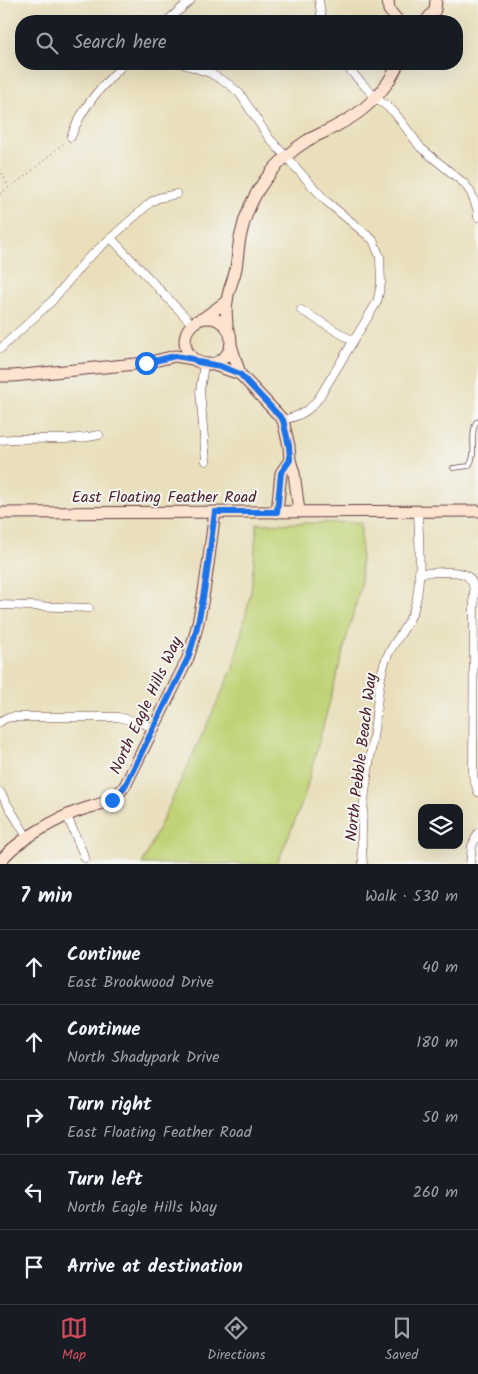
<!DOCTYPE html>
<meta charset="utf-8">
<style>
body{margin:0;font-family:Kalam,sans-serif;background:#20242c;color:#f1f3f6}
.controls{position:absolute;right:15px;bottom:15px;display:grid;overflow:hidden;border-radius:10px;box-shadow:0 5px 20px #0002}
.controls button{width:45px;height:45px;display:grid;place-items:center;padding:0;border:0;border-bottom:1px solid #363941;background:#171b24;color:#f1f3f6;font:25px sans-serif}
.stop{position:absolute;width:15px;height:15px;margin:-11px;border:4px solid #1a73e8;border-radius:50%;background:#fff}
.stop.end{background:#1a73e8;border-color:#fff;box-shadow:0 1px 5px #0008}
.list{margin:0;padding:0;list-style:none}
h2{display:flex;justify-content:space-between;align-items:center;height:65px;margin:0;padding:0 20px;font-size:21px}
h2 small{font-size:16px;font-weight:400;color:#9ea1a6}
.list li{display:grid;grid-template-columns:32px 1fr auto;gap:15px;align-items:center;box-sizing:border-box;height:75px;padding:0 20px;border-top:1px solid #363941}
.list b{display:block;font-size:19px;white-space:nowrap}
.list p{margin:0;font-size:16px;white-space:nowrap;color:#9ea1a6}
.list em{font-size:16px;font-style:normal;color:#9ea1a6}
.icon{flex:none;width:28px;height:28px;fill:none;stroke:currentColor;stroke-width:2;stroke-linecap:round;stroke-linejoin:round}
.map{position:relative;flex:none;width:478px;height:864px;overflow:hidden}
.search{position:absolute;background:#171b24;box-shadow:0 5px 20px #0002;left:15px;right:15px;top:15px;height:55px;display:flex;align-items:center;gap:12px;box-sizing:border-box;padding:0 18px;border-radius:20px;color:#9ea1a6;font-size:19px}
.sheet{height:440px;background:#171b24}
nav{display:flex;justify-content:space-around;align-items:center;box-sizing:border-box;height:70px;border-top:1px solid #363941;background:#171b24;font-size:14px;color:#9ea1a6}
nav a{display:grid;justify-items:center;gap:2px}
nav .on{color:#d1495b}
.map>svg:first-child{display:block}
.green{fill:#bfd376;stroke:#847950}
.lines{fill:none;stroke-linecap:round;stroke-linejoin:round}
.lane-casing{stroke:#623c41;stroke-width:5.5}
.street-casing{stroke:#623c41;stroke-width:9}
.secondary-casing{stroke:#623c41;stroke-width:13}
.path{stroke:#623c41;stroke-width:1;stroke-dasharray:1 4;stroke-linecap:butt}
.lane{stroke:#fff;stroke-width:4}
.street{stroke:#fff;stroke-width:8}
.secondary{stroke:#fde4d1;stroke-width:11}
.route{stroke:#1a73e8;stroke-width:6}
.labels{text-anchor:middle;stroke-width:4;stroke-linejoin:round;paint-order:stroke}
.street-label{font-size:16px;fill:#4a1f2b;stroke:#f6f6f2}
</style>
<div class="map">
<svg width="478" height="864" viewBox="0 0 478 864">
<rect width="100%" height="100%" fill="#f6f6f2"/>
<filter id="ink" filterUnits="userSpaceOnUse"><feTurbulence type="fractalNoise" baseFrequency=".02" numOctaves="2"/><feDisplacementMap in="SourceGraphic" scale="10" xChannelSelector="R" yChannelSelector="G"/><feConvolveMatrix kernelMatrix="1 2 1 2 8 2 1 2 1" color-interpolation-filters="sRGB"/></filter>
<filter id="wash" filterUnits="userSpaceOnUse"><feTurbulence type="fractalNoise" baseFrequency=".0096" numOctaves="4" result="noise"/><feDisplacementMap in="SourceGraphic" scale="20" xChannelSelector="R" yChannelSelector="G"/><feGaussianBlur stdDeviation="1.12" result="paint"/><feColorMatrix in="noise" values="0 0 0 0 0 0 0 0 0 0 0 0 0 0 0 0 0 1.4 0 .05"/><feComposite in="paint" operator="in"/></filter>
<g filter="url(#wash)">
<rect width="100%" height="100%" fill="#e9dfbb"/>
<path class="green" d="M361,522V585L303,801L277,864H142L233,668L251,592L257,524Z"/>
</g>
<g filter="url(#ink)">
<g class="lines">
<defs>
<path id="lane" d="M453,468L469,466C478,453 469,436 476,422H478"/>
<g id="street">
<path d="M319,0L322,21"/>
<path d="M167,21L191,0"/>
<path d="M183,64L210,73L230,85L240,94L269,138L326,201L373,240L380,257L381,284L377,302L320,396C310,411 300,416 283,420"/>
<path d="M344,64L375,97L394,112L421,148L465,184L471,193L477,208L478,217"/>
<path d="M71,137C82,106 102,86 124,64"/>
<path d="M111,238L192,324"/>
<path d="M301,310L353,341"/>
<path d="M1,348L52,301L86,260L151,202L158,198L177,194"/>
<path d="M204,364L200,391L206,461"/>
<path d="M0,440C35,436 65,443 99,435"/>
<path d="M419,573C430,573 459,569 467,576C472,579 473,585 474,590L473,776L478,792"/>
<path d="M0,605L89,608"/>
<path d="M0,722L6,718L13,717H118L142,723L154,729"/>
<path d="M0,792L27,837"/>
<path d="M67,816L85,858"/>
<path d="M363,864C358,817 369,770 375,723C378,703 378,679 386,659C394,639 411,625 416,602C422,573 419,541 418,511"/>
<path d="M470,864L472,846L478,833"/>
</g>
<g id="secondary">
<path d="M388,0L389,10L398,21"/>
<path d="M426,21L435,10L436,0"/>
<path d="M205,317L227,301"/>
<circle cx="208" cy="341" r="23"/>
<path d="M227,327C227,319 225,309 227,301C228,290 234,279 236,268C238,256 238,245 241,234C249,195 274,161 308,140C317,135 328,131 338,125C363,113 387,90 398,64"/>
<path d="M231,345L240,374L283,420L289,446L290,460L294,473L299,511"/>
<path d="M211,364L240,374"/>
<path d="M0,376H13L146,363L175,356L193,359"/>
<path d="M277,512L281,473L290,460"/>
<path d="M0,513L478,511"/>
<path d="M0,863C11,843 61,816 84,809C103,803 114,802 126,784L188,658C204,612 208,561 215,512"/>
</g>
</defs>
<use href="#lane" class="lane-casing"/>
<use href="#street" class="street-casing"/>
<use href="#secondary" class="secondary-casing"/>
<g class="path">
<path d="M0,169L8,186"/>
<path d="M0,194L28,174L65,142"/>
</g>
<use href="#lane" class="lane"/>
<use href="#street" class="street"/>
<use href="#secondary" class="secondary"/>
</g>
</g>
<g class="lines" filter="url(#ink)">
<path class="route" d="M112,800L120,793L126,784L188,658C204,612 208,561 215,512H277L281,473L290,460L289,446L283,420L240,374L220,366L198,362L193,359L175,356L146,363"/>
</g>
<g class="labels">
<g class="street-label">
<text x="164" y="502">East Floating Feather Road</text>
<text transform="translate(145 705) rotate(-65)" y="6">North Eagle Hills Way</text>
<text transform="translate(360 757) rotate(-83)" y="6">North Pebble Beach Way</text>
</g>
</g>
</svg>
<div class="controls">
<button><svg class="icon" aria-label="layers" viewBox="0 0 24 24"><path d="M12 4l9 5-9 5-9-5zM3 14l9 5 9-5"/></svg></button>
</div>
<div class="stop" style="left:146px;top:363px"></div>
<div class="stop end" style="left:112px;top:800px"></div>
<div class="search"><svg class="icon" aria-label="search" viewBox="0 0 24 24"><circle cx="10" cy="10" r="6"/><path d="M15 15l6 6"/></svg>Search here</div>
</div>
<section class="sheet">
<h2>7 min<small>Walk · 530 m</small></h2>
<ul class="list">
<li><svg class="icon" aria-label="ahead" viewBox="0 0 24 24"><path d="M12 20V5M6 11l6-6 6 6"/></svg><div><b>Continue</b><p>East Brookwood Drive</p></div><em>40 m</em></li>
<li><svg class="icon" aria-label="ahead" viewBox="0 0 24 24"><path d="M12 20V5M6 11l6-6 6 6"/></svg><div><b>Continue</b><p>North Shadypark Drive</p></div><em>180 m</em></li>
<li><svg class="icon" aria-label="right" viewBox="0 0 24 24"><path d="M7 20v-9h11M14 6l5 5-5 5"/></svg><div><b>Turn right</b><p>East Floating Feather Road</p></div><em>50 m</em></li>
<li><svg class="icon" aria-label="left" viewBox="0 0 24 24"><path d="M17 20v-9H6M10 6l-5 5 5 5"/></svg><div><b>Turn left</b><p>North Eagle Hills Way</p></div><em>260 m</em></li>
<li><svg class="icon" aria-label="arrive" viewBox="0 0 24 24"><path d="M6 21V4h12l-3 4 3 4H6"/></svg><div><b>Arrive at destination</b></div></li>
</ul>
</section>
<nav>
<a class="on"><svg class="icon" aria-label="map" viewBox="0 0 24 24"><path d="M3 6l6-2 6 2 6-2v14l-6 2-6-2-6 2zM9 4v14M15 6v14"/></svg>Map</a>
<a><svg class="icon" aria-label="directions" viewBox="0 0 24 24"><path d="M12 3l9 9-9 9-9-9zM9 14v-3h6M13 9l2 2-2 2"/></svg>Directions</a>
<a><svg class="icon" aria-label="saved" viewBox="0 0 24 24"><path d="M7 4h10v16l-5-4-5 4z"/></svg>Saved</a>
</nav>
